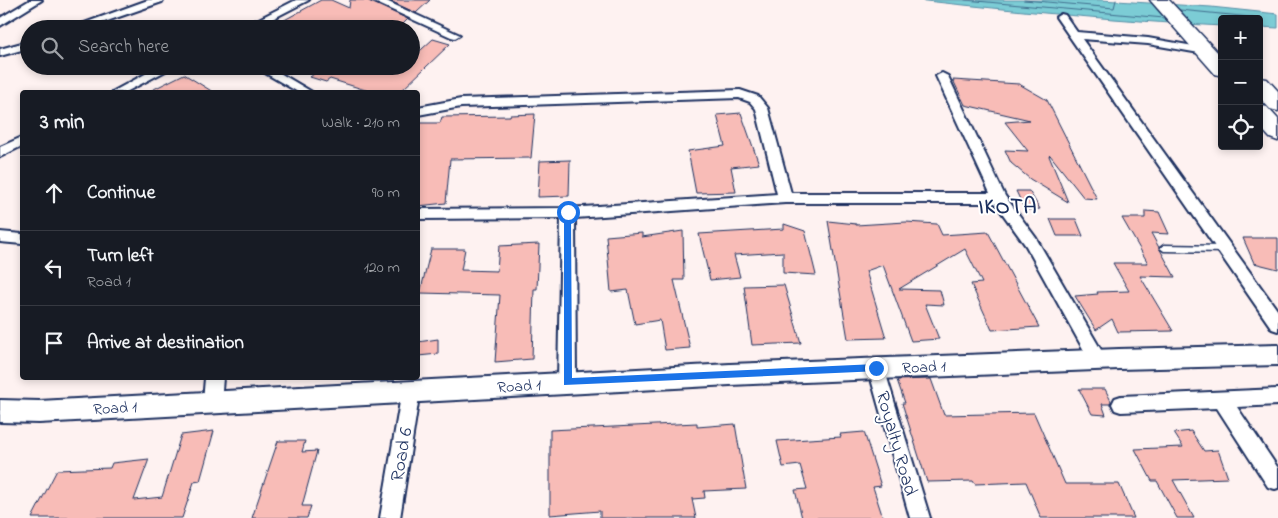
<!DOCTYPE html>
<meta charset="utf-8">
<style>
body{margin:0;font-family:"Indie Flower",sans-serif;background:#242831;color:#f1f3f6}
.controls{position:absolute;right:15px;top:15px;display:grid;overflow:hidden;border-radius:5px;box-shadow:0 2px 8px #0003}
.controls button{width:45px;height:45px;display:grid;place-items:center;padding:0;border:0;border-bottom:1px solid #363941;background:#171b24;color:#f1f3f6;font:25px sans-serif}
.stop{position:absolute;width:15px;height:15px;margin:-11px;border:4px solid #1a73e8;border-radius:50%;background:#fff}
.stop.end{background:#1a73e8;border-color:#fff;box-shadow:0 1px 5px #0008}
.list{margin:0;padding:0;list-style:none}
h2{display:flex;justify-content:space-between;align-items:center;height:65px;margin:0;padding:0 20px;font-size:21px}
h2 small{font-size:16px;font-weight:400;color:#9ea1a6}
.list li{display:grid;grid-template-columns:32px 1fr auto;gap:15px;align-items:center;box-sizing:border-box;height:75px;padding:0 20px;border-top:1px solid #363941}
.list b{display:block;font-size:19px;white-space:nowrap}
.list p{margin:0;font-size:16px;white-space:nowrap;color:#9ea1a6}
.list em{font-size:16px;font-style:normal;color:#9ea1a6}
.icon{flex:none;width:28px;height:28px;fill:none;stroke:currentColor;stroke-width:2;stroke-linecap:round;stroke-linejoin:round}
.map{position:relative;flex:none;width:1278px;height:518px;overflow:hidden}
.search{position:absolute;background:#171b24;box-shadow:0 2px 8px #0003;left:20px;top:20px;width:400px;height:55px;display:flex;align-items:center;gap:12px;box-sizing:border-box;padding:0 18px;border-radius:28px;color:#9ea1a6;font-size:19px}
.panel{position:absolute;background:#171b24;box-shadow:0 2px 8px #0003;left:20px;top:90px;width:400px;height:290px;border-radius:5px}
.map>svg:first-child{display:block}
.water{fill:#7bccd5;stroke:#558da5}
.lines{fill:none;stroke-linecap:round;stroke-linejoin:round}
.shore{stroke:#416e8e;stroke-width:1}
.building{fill:#f8bcb7;stroke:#1b2f5e}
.lane-casing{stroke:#1b2f5e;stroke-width:3}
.street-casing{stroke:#1b2f5e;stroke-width:4}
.secondary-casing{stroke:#1b2f5e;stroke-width:4}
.highway-casing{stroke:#1b2f5e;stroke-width:3}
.lane{fill:#fff;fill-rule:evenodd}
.street{fill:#fff;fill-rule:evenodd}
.secondary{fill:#fff;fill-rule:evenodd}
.highway{fill:#fff;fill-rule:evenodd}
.route{fill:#1a73e8}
.labels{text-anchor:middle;stroke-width:4;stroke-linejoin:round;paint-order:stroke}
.street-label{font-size:16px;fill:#1b2f5e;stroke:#fff}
.near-street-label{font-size:19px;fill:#1b2f5e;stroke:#fff}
.district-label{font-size:21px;font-weight:bold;letter-spacing:1px;fill:#1b2f5e;stroke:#fff}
</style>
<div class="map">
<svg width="1278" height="518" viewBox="0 0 1278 518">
<rect width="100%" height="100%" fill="#fef2f1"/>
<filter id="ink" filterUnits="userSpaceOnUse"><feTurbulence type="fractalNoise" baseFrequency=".02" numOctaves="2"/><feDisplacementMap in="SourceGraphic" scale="10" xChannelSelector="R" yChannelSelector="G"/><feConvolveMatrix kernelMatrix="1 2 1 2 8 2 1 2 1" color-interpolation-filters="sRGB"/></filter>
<g filter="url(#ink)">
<path class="water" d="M917,0H1101L1211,7L1278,14V28L1259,27V19H1222V26C1120,21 1018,11 917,0Z"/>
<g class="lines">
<g class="shore">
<path d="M965,0L1164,18"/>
<path d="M1024,0L1114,8L1116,0"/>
<path d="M1180,10L1261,18L1263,21L1259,23"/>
</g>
</g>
<g class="building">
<path d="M321,0H331L349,8L350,0H368L408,19L398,29H268Z"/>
<path d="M388,0H430L416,13Z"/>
<path d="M433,39L450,44L400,92H372L330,79L326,82L310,77L324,66H339L358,72L365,66H411V59Z"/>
<path d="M184,74L213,92H148Z"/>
<path d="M953,80L1019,84L1047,100L1097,199L1084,198L1050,155L1049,156L1068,202L1030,179L1011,163L1005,150L1028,151L1005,122L1030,120L965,105Z"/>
<path d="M741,113L759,164L731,167L736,192L696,193L688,151L725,146L717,115Z"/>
<path d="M535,114L531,158L450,159L446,203L418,206V123H440L442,117L510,116V115Z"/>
<path d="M570,160L569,196L538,197L540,161Z"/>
<path d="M1016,191H1029L1040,209L1025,210Z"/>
<path d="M1145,211L1159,212L1169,234L1151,233L1175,277L1140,276L1173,331L1118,332L1112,319L1096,330L1075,296L1098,294L1097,292L1129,291L1113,263H1148L1122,218H1145Z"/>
<path d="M1050,219H1076L1083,236H1057Z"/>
<path d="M828,221L856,224V225L906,222L937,224L942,235L988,232L1039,327L992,330L971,284L982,283L965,249L899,289L940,290L944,305L925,304L939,339L911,341L883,265L866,271L886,338L848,339Z"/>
<path d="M784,224L805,231L816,275L783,273V252L734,255L740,277L710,280L699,234L784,229Z"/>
<path d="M683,231L684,280H674L690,348L665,350L660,320L635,324L628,290L611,292L606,236L642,233V237Z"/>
<path d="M1243,238H1278V269L1254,263Z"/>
<path d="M539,244L537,289H534L532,359L495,362L500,295L420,293L431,249H465L461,270L497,271L499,246Z"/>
<path d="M784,285L801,343L752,345L744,286Z"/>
<path d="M438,339V354L418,356V342Z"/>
<path d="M931,379L944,415L1034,413L1065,484H1119L1134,518H1041L1026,482L975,484L973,481L927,482L902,403H905L897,380Z"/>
<path d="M1079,389H1105L1111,401L1110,404H1102L1106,415L1092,414Z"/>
<path d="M697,423V427L735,424L746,489L704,491L705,498L692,499L696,518H600V511L550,515V430Z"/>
<path d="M214,431L200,481L194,482L182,518H32L57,470L110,468L112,463L149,459L134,500L162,497L181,435Z"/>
<path d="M1191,431L1204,451L1218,450L1228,478L1173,480L1194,518H1177L1157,481H1152L1135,449L1183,447L1174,433Z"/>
<path d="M864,432L881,486L873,487L883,518H802L795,490L807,489L800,465L783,467L777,441L841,437L840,434Z"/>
<path d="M278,441H305L302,452L317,451L302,506H311L307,518H252Z"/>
</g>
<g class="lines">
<defs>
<path id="lane" d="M1164,245L1225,246L1229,249L1225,252L1164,251L1160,248Z"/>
<g id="street">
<path d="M30,0H42L0,26V18Z"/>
<path d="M148,0H163L162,2L84,29H68Z"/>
<path d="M296,0H309L253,29H239Z"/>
<path d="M370,0H384L460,35L455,38L451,37Z"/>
<path d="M1061,14L1065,15L1077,32L1148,38L1205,48L1211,51L1205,54L1148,44L1082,39L1278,311V331L1272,329L1056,17Z"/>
<path d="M29,41V48L0,56V49Z"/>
<path d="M160,66H175L126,92H112Z"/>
<path d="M253,66H268L312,92H298Z"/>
<path d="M942,73L948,76L1005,196L1036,238L1104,355L1106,360L1104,365L1098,367L1092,365L1026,246L995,203H785L575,218L576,382L573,387L567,390L561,387L558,382L561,218L418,219V209L568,208L777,194L756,109L750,102L739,98L461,107L418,115V107L461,99L740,90L758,96L768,108L791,193H990L936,76Z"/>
<path d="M22,137V146L0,157V147Z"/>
<path d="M0,232L22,234V244L0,242Z"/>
<path d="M876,361L882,363L884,368L930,518H910L868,368L870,363Z"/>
<path d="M205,378H223L221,402L218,408L212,410L206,408L203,402Z"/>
<path d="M411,382L417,385L420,390L400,518H380L402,390L405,385Z"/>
<path d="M1278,389V405L1237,407L1278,468V488L1275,489L1268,487L1217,408L1121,412L1115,410L1112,404L1115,398L1121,396Z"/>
</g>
<path id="secondary" d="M1278,345V365L1119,369L730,385L39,423L0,422V400L39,401L730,364L1119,349Z"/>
<g id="highway">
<path d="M1150,0H1169L1222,57V76L1215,74Z"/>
<path d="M1259,78L1267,79L1278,91V111L1270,109L1259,97Z"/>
<path d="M1259,105L1267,107L1278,119V141L1270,138L1259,126Z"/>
</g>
</defs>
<use href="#lane" class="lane-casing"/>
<use href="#street" class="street-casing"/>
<use href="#secondary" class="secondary-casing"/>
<use href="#highway" class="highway-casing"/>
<use href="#lane" class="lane"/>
<use href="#street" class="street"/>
<use href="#secondary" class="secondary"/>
<use href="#highway" class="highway"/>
</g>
</g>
<path class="route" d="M568,210L571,212L572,378L876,364L881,368L880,371L564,385V212Z"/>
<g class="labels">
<g class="street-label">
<text transform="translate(924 366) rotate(-2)" y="6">Road 1</text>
<text transform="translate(519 385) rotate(-3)" y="6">Road 1</text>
<text transform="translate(115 407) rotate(-3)" y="6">Road 1</text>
</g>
<g class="near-street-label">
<text transform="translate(898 443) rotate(74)" y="7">Royalty Road</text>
<text transform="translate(400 454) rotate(-80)" y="7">Road 6</text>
</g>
<g class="district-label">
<text x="1008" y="213">IKOTA</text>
</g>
</g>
</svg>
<div class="controls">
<button>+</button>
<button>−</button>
<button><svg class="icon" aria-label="locate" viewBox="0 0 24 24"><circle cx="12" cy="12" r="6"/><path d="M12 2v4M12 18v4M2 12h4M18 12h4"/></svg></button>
</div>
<div class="stop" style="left:568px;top:212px"></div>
<div class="stop end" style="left:876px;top:368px"></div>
<div class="search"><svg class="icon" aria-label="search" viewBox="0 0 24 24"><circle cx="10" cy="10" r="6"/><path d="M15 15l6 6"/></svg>Search here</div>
<section class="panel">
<h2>3 min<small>Walk · 210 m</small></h2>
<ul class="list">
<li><svg class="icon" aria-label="ahead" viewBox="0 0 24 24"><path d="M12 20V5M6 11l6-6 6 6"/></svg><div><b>Continue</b></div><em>90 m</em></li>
<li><svg class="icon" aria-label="left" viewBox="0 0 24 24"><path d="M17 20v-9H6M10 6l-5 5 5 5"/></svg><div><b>Turn left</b><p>Road 1</p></div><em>120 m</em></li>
<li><svg class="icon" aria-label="arrive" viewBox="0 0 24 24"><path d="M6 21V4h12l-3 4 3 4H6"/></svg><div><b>Arrive at destination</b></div></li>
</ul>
</section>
</div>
